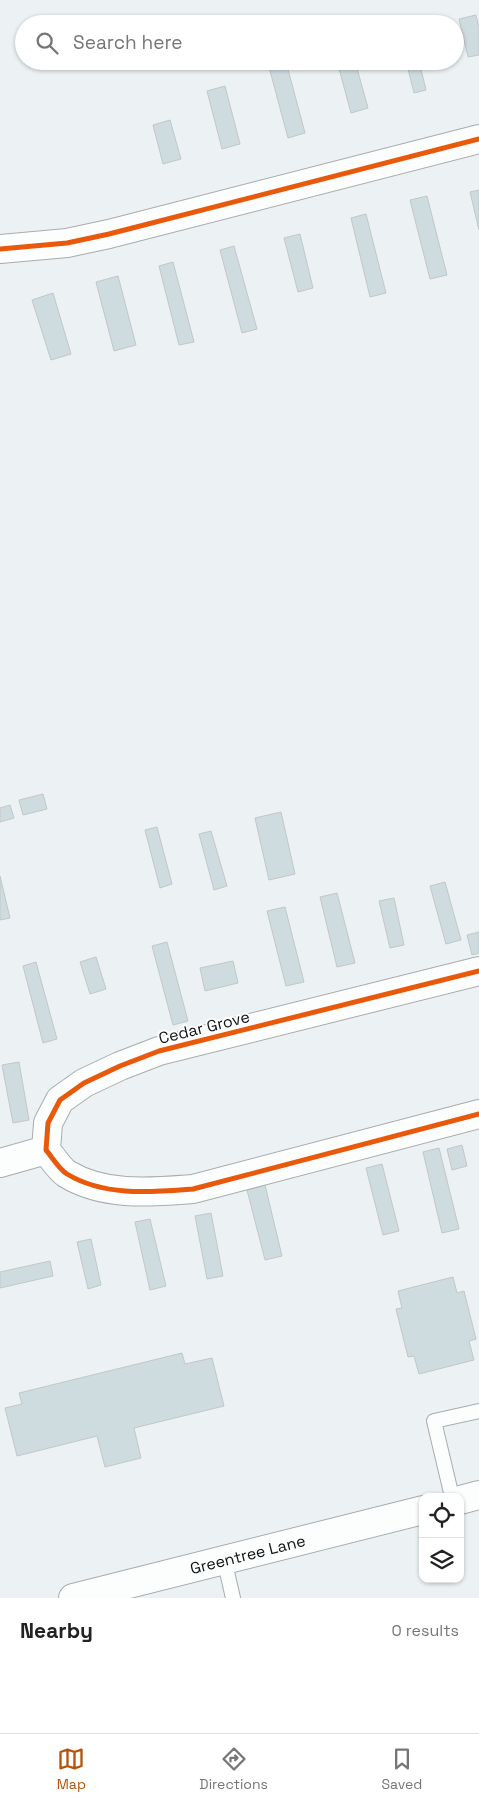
<!DOCTYPE html>
<style>
body{margin:0;font-family:"Space Grotesk",sans-serif;background:#f2f2f2;color:#222}
.controls{position:absolute;right:15px;bottom:15px;display:grid;overflow:hidden;border-radius:10px;box-shadow:0 1px 4px #0004}
.controls button{width:45px;height:45px;display:grid;place-items:center;padding:0;border:0;border-bottom:1px solid #e0e0e0;background:#fff;color:#222;font:25px sans-serif}
.list{margin:0;padding:0;list-style:none}
h2{display:flex;justify-content:space-between;align-items:center;height:65px;margin:0;padding:0 20px;font-size:21px}
h2 small{font-size:16px;font-weight:400;color:#767676}
.icon{flex:none;width:28px;height:28px;fill:none;stroke:currentColor;stroke-width:2;stroke-linecap:round;stroke-linejoin:round}
.map{position:relative;flex:none;width:479px;height:1598px;overflow:hidden}
.search{position:absolute;background:#fff;box-shadow:0 1px 4px #0004;left:15px;right:15px;top:15px;height:55px;display:flex;align-items:center;gap:12px;box-sizing:border-box;padding:0 18px;border-radius:28px;color:#767676;font-size:19px}
.sheet{height:135px;background:#fff}
nav{display:flex;justify-content:space-around;align-items:center;box-sizing:border-box;height:70px;border-top:1px solid #e0e0e0;background:#fff;font-size:14px;color:#767676}
nav a{display:grid;justify-items:center;gap:2px}
nav .on{color:#b45309}
.map>svg:first-child{display:block}
.building{fill:#cedcdf;stroke:#c2c7c7}
.lines{fill:none;stroke-linecap:round;stroke-linejoin:round}
.lane-casing{stroke:#a8acad;stroke-width:16}
.street-casing{stroke:#a8acad;stroke-width:30}
.lane{stroke:#fcfdfd;stroke-width:14}
.street{stroke:#fcfdfd;stroke-width:28}
.cycleway-casing{stroke:#fefefe;stroke-width:8}
.cycleway{stroke:#e8590c;stroke-width:5}
.labels{text-anchor:middle;stroke-width:4;stroke-linejoin:round;paint-order:stroke}
.street-label{font-size:16px;fill:#0d1011;stroke:#fefefe}
</style>
<div class="map">
<svg width="479" height="1598" viewBox="0 0 479 1598">
<rect width="100%" height="100%" fill="#ecf2f3"/>
<g class="building">
<path d="M476,15L479,27V55L468,57L459,19Z"/>
<path d="M337,61H355L368,108L351,113Z"/>
<path d="M406,61H419L426,90L414,93Z"/>
<path d="M286,62L305,133L288,138L269,67Z"/>
<path d="M225,86L240,144L222,149L207,91Z"/>
<path d="M170,120L181,159L163,164L153,125Z"/>
<path d="M479,190V230L470,192Z"/>
<path d="M427,196L447,275L430,279L410,200Z"/>
<path d="M366,214L386,293L370,297L351,218Z"/>
<path d="M300,234L313,288L298,292L284,238Z"/>
<path d="M234,246L257,329L242,333L220,250Z"/>
<path d="M173,262L194,342L179,345L159,266Z"/>
<path d="M118,276L136,345L114,351L96,282Z"/>
<path d="M53,293L71,354L51,360L32,300Z"/>
<path d="M43,794L47,809L23,815L19,800Z"/>
<path d="M10,805L14,818L0,822V808Z"/>
<path d="M281,812L295,874L269,880L255,818Z"/>
<path d="M157,827L172,884L160,888L145,830Z"/>
<path d="M211,831L227,886L214,890L199,834Z"/>
<path d="M0,876L10,918L0,920Z"/>
<path d="M445,882L461,940L446,944L430,886Z"/>
<path d="M337,893L355,963L337,967L320,897Z"/>
<path d="M394,898L404,945L390,948L379,901Z"/>
<path d="M285,907L304,982L286,986L267,911Z"/>
<path d="M479,932V953L472,955L467,935Z"/>
<path d="M167,942L188,1021L173,1025L152,946Z"/>
<path d="M96,957L106,989L90,994L80,962Z"/>
<path d="M233,961L238,983L205,991L200,968Z"/>
<path d="M36,962L57,1039L43,1043L23,966Z"/>
<path d="M19,1062L29,1120L13,1123L2,1065Z"/>
<path d="M462,1145L467,1166L452,1170L447,1149Z"/>
<path d="M439,1148L459,1229L442,1233L423,1152Z"/>
<path d="M382,1164L399,1231L383,1235L366,1168Z"/>
<path d="M265,1185L282,1256L265,1260L247,1190Z"/>
<path d="M211,1213L223,1276L207,1279L195,1216Z"/>
<path d="M150,1219L166,1286L150,1290L135,1222Z"/>
<path d="M91,1239L101,1285L88,1289L77,1242Z"/>
<path d="M50,1261L53,1276L0,1288V1272Z"/>
<path d="M453,1277L457,1293L464,1291L476,1339L469,1341L474,1360L419,1374L414,1356L408,1357L396,1309L402,1308L398,1291Z"/>
<path d="M182,1353L185,1364L212,1358L224,1406L134,1428L141,1458L105,1467L97,1436L17,1456L5,1408L22,1404L19,1393Z"/>
</g>
<g class="lines">
<defs>
<g id="lane">
<path d="M452,1497L434,1421L479,1411"/>
<path d="M224,1559L233,1598"/>
</g>
<g id="street">
<path d="M0,249L67,243L109,234L479,139"/>
<path d="M479,971L159,1051L120,1066L84,1083L60,1100L48,1123L46,1150C52,1157 59,1169 67,1174C105,1197 152,1192 193,1189L479,1114"/>
<path d="M0,1163L46,1150"/>
<path d="M460,1500L479,1495"/>
<path id="s1" d="M73,1598L423,1510"/>
</g>
</defs>
<use href="#lane" class="lane-casing"/>
<use href="#street" class="street-casing"/>
<use href="#lane" class="lane"/>
<use href="#street" class="street"/>
<defs>
<g id="cycleway">
<path d="M0,249L67,243L109,234L479,139"/>
<path d="M479,971L159,1051L120,1066L84,1083L60,1100L48,1123L46,1150C52,1157 59,1169 67,1174C105,1197 152,1192 193,1189L479,1114"/>
</g>
</defs>
<use href="#cycleway" class="cycleway-casing"/>
<use href="#cycleway" class="cycleway"/>
</g>
<g class="labels">
<g class="street-label">
<text transform="translate(204 1027) rotate(-14)" y="6">Cedar Grove</text>
<text dy="6" stroke="none"><textPath href="#s1" startOffset="180">Greentree Lane</textPath></text>
</g>
</g>
</svg>
<div class="controls">
<button><svg class="icon" aria-label="locate" viewBox="0 0 24 24"><circle cx="12" cy="12" r="6"/><path d="M12 2v4M12 18v4M2 12h4M18 12h4"/></svg></button>
<button><svg class="icon" aria-label="layers" viewBox="0 0 24 24"><path d="M12 4l9 5-9 5-9-5zM3 14l9 5 9-5"/></svg></button>
</div>
<div class="search"><svg class="icon" aria-label="search" viewBox="0 0 24 24"><circle cx="10" cy="10" r="6"/><path d="M15 15l6 6"/></svg>Search here</div>
</div>
<section class="sheet">
<h2>Nearby<small>0 results</small></h2>
<ul class="list">
</ul>
</section>
<nav>
<a class="on"><svg class="icon" aria-label="map" viewBox="0 0 24 24"><path d="M3 6l6-2 6 2 6-2v14l-6 2-6-2-6 2zM9 4v14M15 6v14"/></svg>Map</a>
<a><svg class="icon" aria-label="directions" viewBox="0 0 24 24"><path d="M12 3l9 9-9 9-9-9zM9 14v-3h6M13 9l2 2-2 2"/></svg>Directions</a>
<a><svg class="icon" aria-label="saved" viewBox="0 0 24 24"><path d="M7 4h10v16l-5-4-5 4z"/></svg>Saved</a>
</nav>
